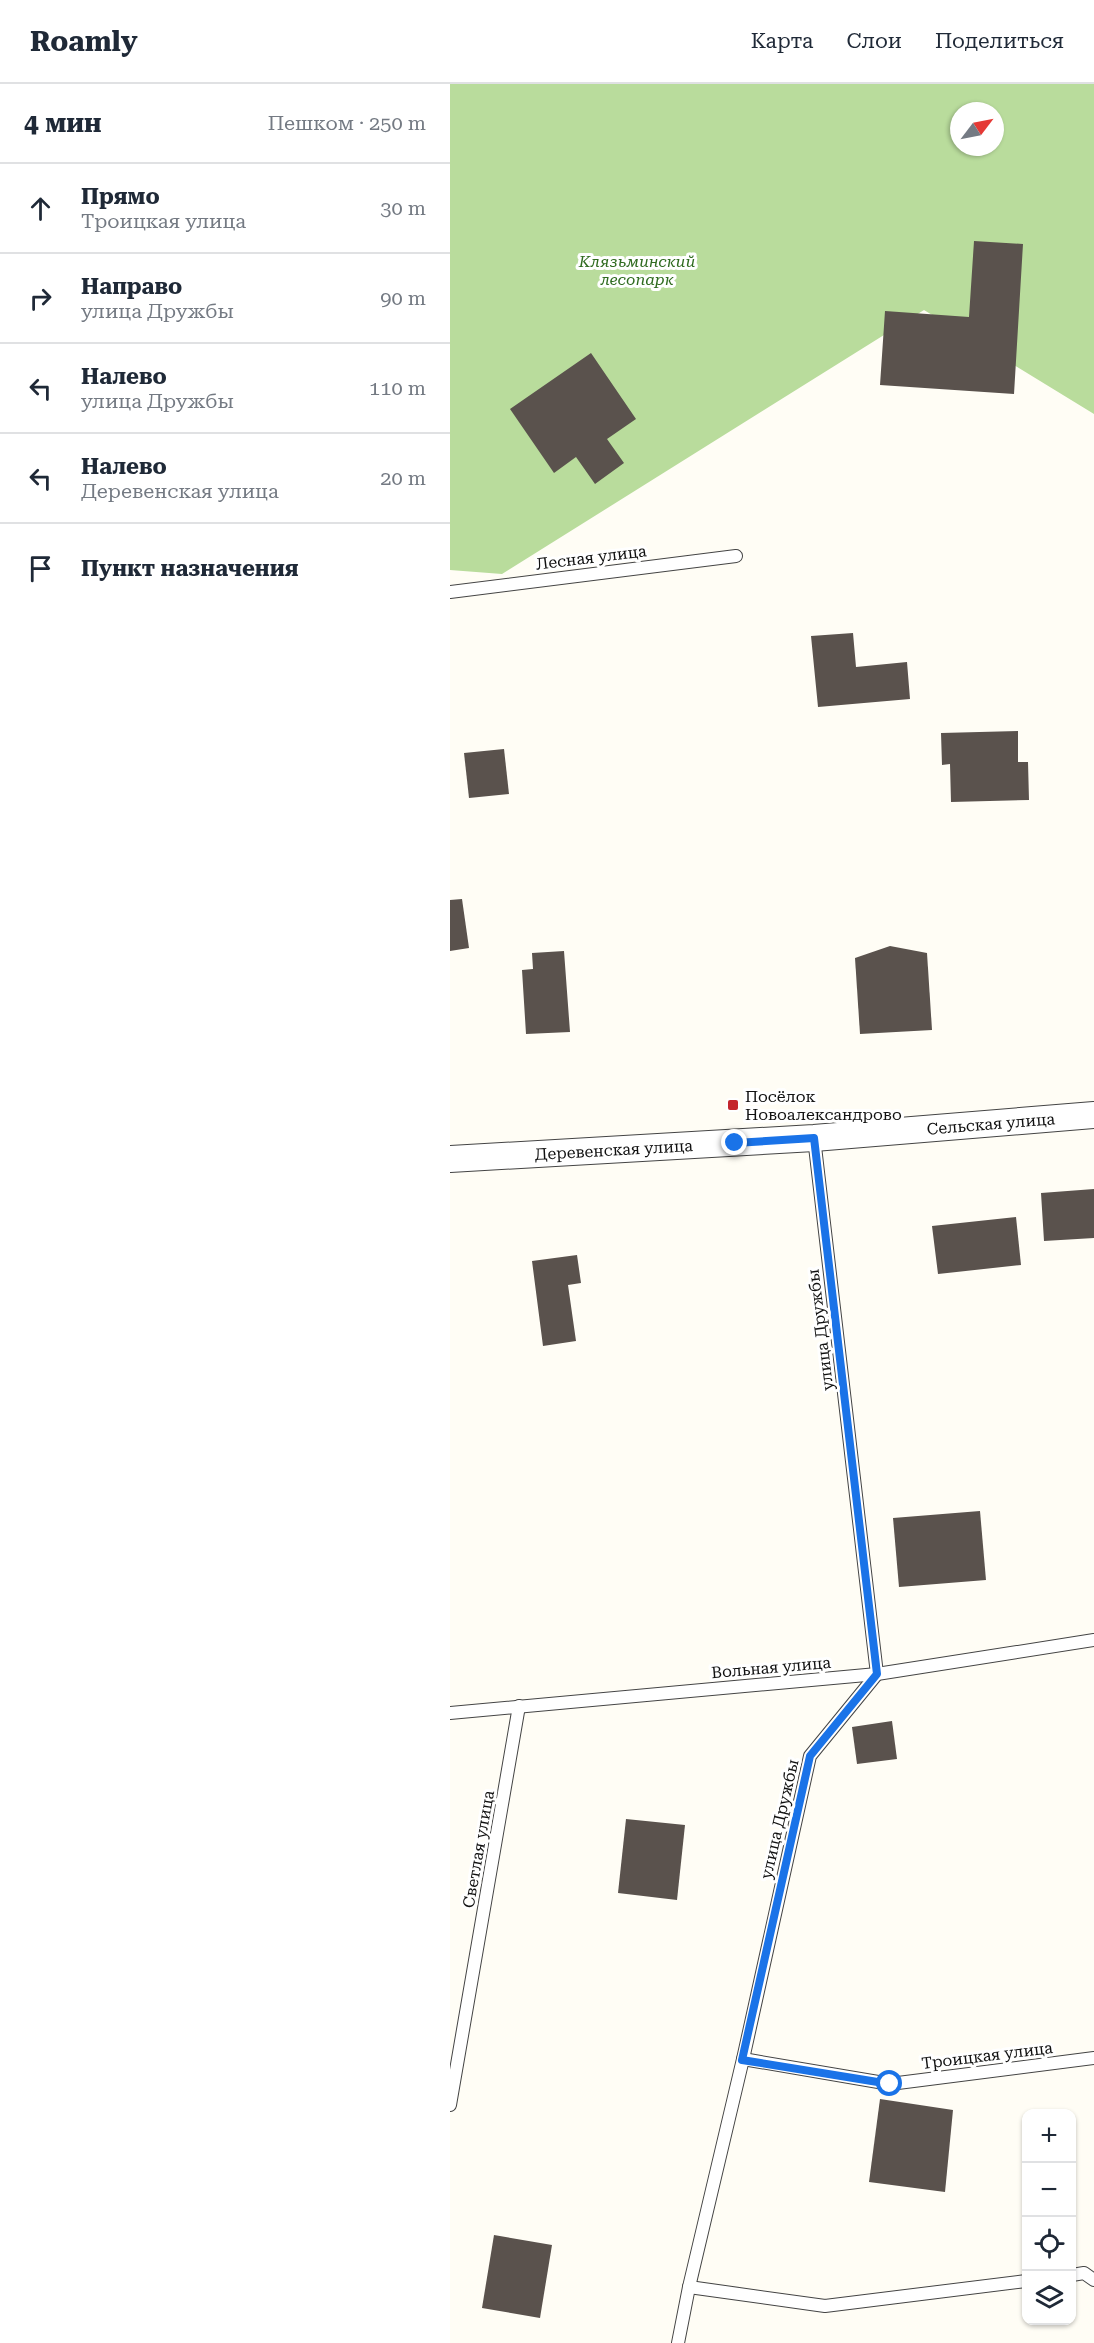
<!DOCTYPE html>
<html lang="ru">
<meta charset="utf-8">
<style>
body{margin:0;font-family:"Roboto Serif",serif;background:#f6f6f7;color:#1f2937}
.controls{position:absolute;right:18px;bottom:18px;display:grid;overflow:hidden;border-radius:12px;box-shadow:0 2px 4px #0004}
.controls button{width:54px;height:54px;display:grid;place-items:center;padding:0;border:0;border-bottom:2px solid #e0e1e3;background:#fff;color:#1f2937;font:30px sans-serif}
.compass{position:absolute;left:500px;top:18px;width:54px;height:54px;border-radius:50%;background:#fff;box-shadow:0 2px 4px #0004;rotate:58deg}
.stop{position:absolute;width:18px;height:18px;margin:-14px;border:4px solid #1a73e8;border-radius:50%;background:#fff}
.stop.end{background:#1a73e8;border-color:#fff;box-shadow:0 2px 6px #0008}
.list{margin:0;padding:0;list-style:none}
h2{display:flex;justify-content:space-between;align-items:center;height:78px;margin:0;padding:0 24px;font-size:26px}
h2 small{font-size:20px;font-weight:400;color:#747a83}
.list li{display:grid;grid-template-columns:39px 1fr auto;gap:18px;align-items:center;box-sizing:border-box;height:90px;padding:0 24px;border-top:2px solid #e0e1e3}
.list b{display:block;font-size:22px;white-space:nowrap}
.list p{margin:0;font-size:20px;white-space:nowrap;color:#747a83}
.list em{font-size:20px;font-style:normal;color:#747a83}
.icon{flex:none;width:33px;height:33px;fill:none;stroke:currentColor;stroke-width:2;stroke-linecap:round;stroke-linejoin:round}
.map{position:relative;flex:none;width:644px;height:2259px;overflow:hidden}
header{display:flex;align-items:center;gap:36px;box-sizing:border-box;height:84px;padding:0 30px;background:#fff;border-bottom:2px solid #e0e1e3}
header strong{font-size:28px}
nav{display:flex;gap:33px;margin-inline-start:auto;font-size:21px}
main{display:flex}
aside{flex:1;background:#fff}
.map>svg:first-child{display:block}
.forest{fill:#b9dc9c;fill-rule:evenodd}
.building{fill:#5a524d}
.lines{fill:none;stroke-linecap:round;stroke-linejoin:round}
.service-casing{stroke:#444;stroke-width:14}
.minor-casing{stroke:#444;stroke-width:28}
.service{stroke:#fff;stroke-width:12}
.minor{stroke:#fff;stroke-width:26}
.route{stroke:#1a73e8;stroke-width:8}
.poi-dot{fill:#c4262e;stroke:#fff;stroke-width:2}
.labels{text-anchor:middle;stroke-width:6;stroke-linejoin:round;paint-order:stroke}
.park-label{font-size:16px;font-style:italic;fill:#2f6b1f;stroke:#fff}
.street-label{font-size:16px;fill:#111;stroke:#fff}
.poi-label{font-size:16px;fill:#111;stroke:#fff;text-anchor:start}
</style>
<header>
<strong>Roamly</strong>
<nav><a>Карта</a><a>Слои</a><a>Поделиться</a></nav>
</header>
<main>
<aside>
<h2>4 мин<small>Пешком · 250 m</small></h2>
<ul class="list">
<li><svg class="icon" aria-label="ahead" viewBox="0 0 24 24"><path d="M12 20V5M6 11l6-6 6 6"/></svg><div><b>Прямо</b><p>Троицкая улица</p></div><em>30 m</em></li>
<li><svg class="icon" aria-label="right" viewBox="0 0 24 24"><path d="M7 20v-9h11M14 6l5 5-5 5"/></svg><div><b>Направо</b><p>улица Дружбы</p></div><em>90 m</em></li>
<li><svg class="icon" aria-label="left" viewBox="0 0 24 24"><path d="M17 20v-9H6M10 6l-5 5 5 5"/></svg><div><b>Налево</b><p>улица Дружбы</p></div><em>110 m</em></li>
<li><svg class="icon" aria-label="left" viewBox="0 0 24 24"><path d="M17 20v-9H6M10 6l-5 5 5 5"/></svg><div><b>Налево</b><p>Деревенская улица</p></div><em>20 m</em></li>
<li><svg class="icon" aria-label="arrive" viewBox="0 0 24 24"><path d="M6 21V4h12l-3 4 3 4H6"/></svg><div><b>Пункт назначения</b></div></li>
</ul>
</aside>
<div class="map">
<svg width="644" height="2259" viewBox="0 0 644 2259">
<rect width="100%" height="100%" fill="#fffdf5"/>
<path class="forest" d="M0,0H644V330L474,226L52,490L0,486ZM509,27H545V63H509Z"/>
<g class="building">
<path d="M524,157L573,160L564,310L430,301L435,227L519,233Z"/>
<path d="M141,269L186,335L157,355L174,379L145,400L126,373L104,389L60,325Z"/>
<path d="M403,549L406,583L457,578L460,615L368,623L361,552Z"/>
<path d="M568,647V678H578L579,716L501,718L500,680L492,681L491,649Z"/>
<path d="M54,665L59,710L19,714L14,669Z"/>
<path d="M12,815L19,864L0,867V816Z"/>
<path d="M440,862L477,869L482,946L410,950L405,874Z"/>
<path d="M114,867L120,948L76,950L72,886L83,885L82,869Z"/>
<path d="M644,1105V1154L594,1157L591,1109Z"/>
<path d="M566,1133L571,1181L488,1190L482,1142Z"/>
<path d="M127,1171L131,1199L118,1201L126,1257L93,1262L82,1177Z"/>
<path d="M530,1427L536,1496L449,1503L443,1434Z"/>
<path d="M442,1637L447,1675L407,1680L402,1643Z"/>
<path d="M176,1735L235,1741L227,1816L168,1809Z"/>
<path d="M430,2015L503,2026L495,2108L419,2098Z"/>
<path d="M44,2151L102,2161L90,2234L32,2224Z"/>
</g>
<g class="lines">
<defs>
<g id="service">
<path d="M0,508L286,472"/>
<path d="M0,1629L427,1590L644,1556"/>
<path d="M293,1975L440,2000L644,1974"/>
<path d="M0,2021L69,1622"/>
<path d="M622,2191L634,2189L644,2196"/>
<path d="M239,2203L375,2222L576,2197"/>
<path d="M228,2259L239,2203L293,1975L360,1672L427,1590L364,1054"/>
</g>
<g id="minor">
<path id="s1" d="M0,1075L364,1054L644,1031"/>
</g>
</defs>
<use href="#service" class="service-casing"/>
<use href="#minor" class="minor-casing"/>
<use href="#service" class="service"/>
<use href="#minor" class="minor"/>
</g>
<g class="lines">
<path class="route" d="M285,1059L364,1054L427,1590L360,1672L292,1976L440,2000"/>
</g>
<rect class="poi-dot" x="277" y="1015" width="12" height="12" rx="3"/>
<g class="labels">
<g class="park-label">
<text x="187" y="183">Клязьминский<tspan x="187" dy="18">лесопарк</tspan></text>
</g>
<g class="street-label">
<text transform="translate(141 473) rotate(-7)" y="6">Лесная улица</text>
<text dy="6" stroke="none"><textPath href="#s1" startOffset="542">Сельская улица</textPath></text>
<text dy="6" stroke="none"><textPath href="#s1" startOffset="164">Деревенская улица</textPath></text>
<text transform="translate(370 1246) rotate(-97)" y="6">улица Дружбы</text>
<text transform="translate(321 1583) rotate(-5)" y="6">Вольная улица</text>
<text transform="translate(329 1735) rotate(-77)" y="6">улица Дружбы</text>
<text transform="translate(28 1765) rotate(-80)" y="6">Светлая улица</text>
<text transform="translate(537 1971) rotate(-7)" y="6">Троицкая улица</text>
</g>
<g class="poi-label">
<text x="295" y="1018">Посёлок<tspan x="295" dy="18">Новоалександрово</tspan></text>
</g>
</g>
</svg>
<div class="controls">
<button>+</button>
<button>−</button>
<button><svg class="icon" aria-label="locate" viewBox="0 0 24 24"><circle cx="12" cy="12" r="6"/><path d="M12 2v4M12 18v4M2 12h4M18 12h4"/></svg></button>
<button><svg class="icon" aria-label="layers" viewBox="0 0 24 24"><path d="M12 4l9 5-9 5-9-5zM3 14l9 5 9-5"/></svg></button>
</div>
<svg class="compass" viewBox="-18 -18 36 36"><path d="M0-13l5 13h-10z" fill="#e53935"/><path d="M0 13l5-13h-10z" fill="#747a83"/></svg>
<div class="stop" style="left:440px;top:2000px"></div>
<div class="stop end" style="left:285px;top:1059px"></div>
</div>
</main>
